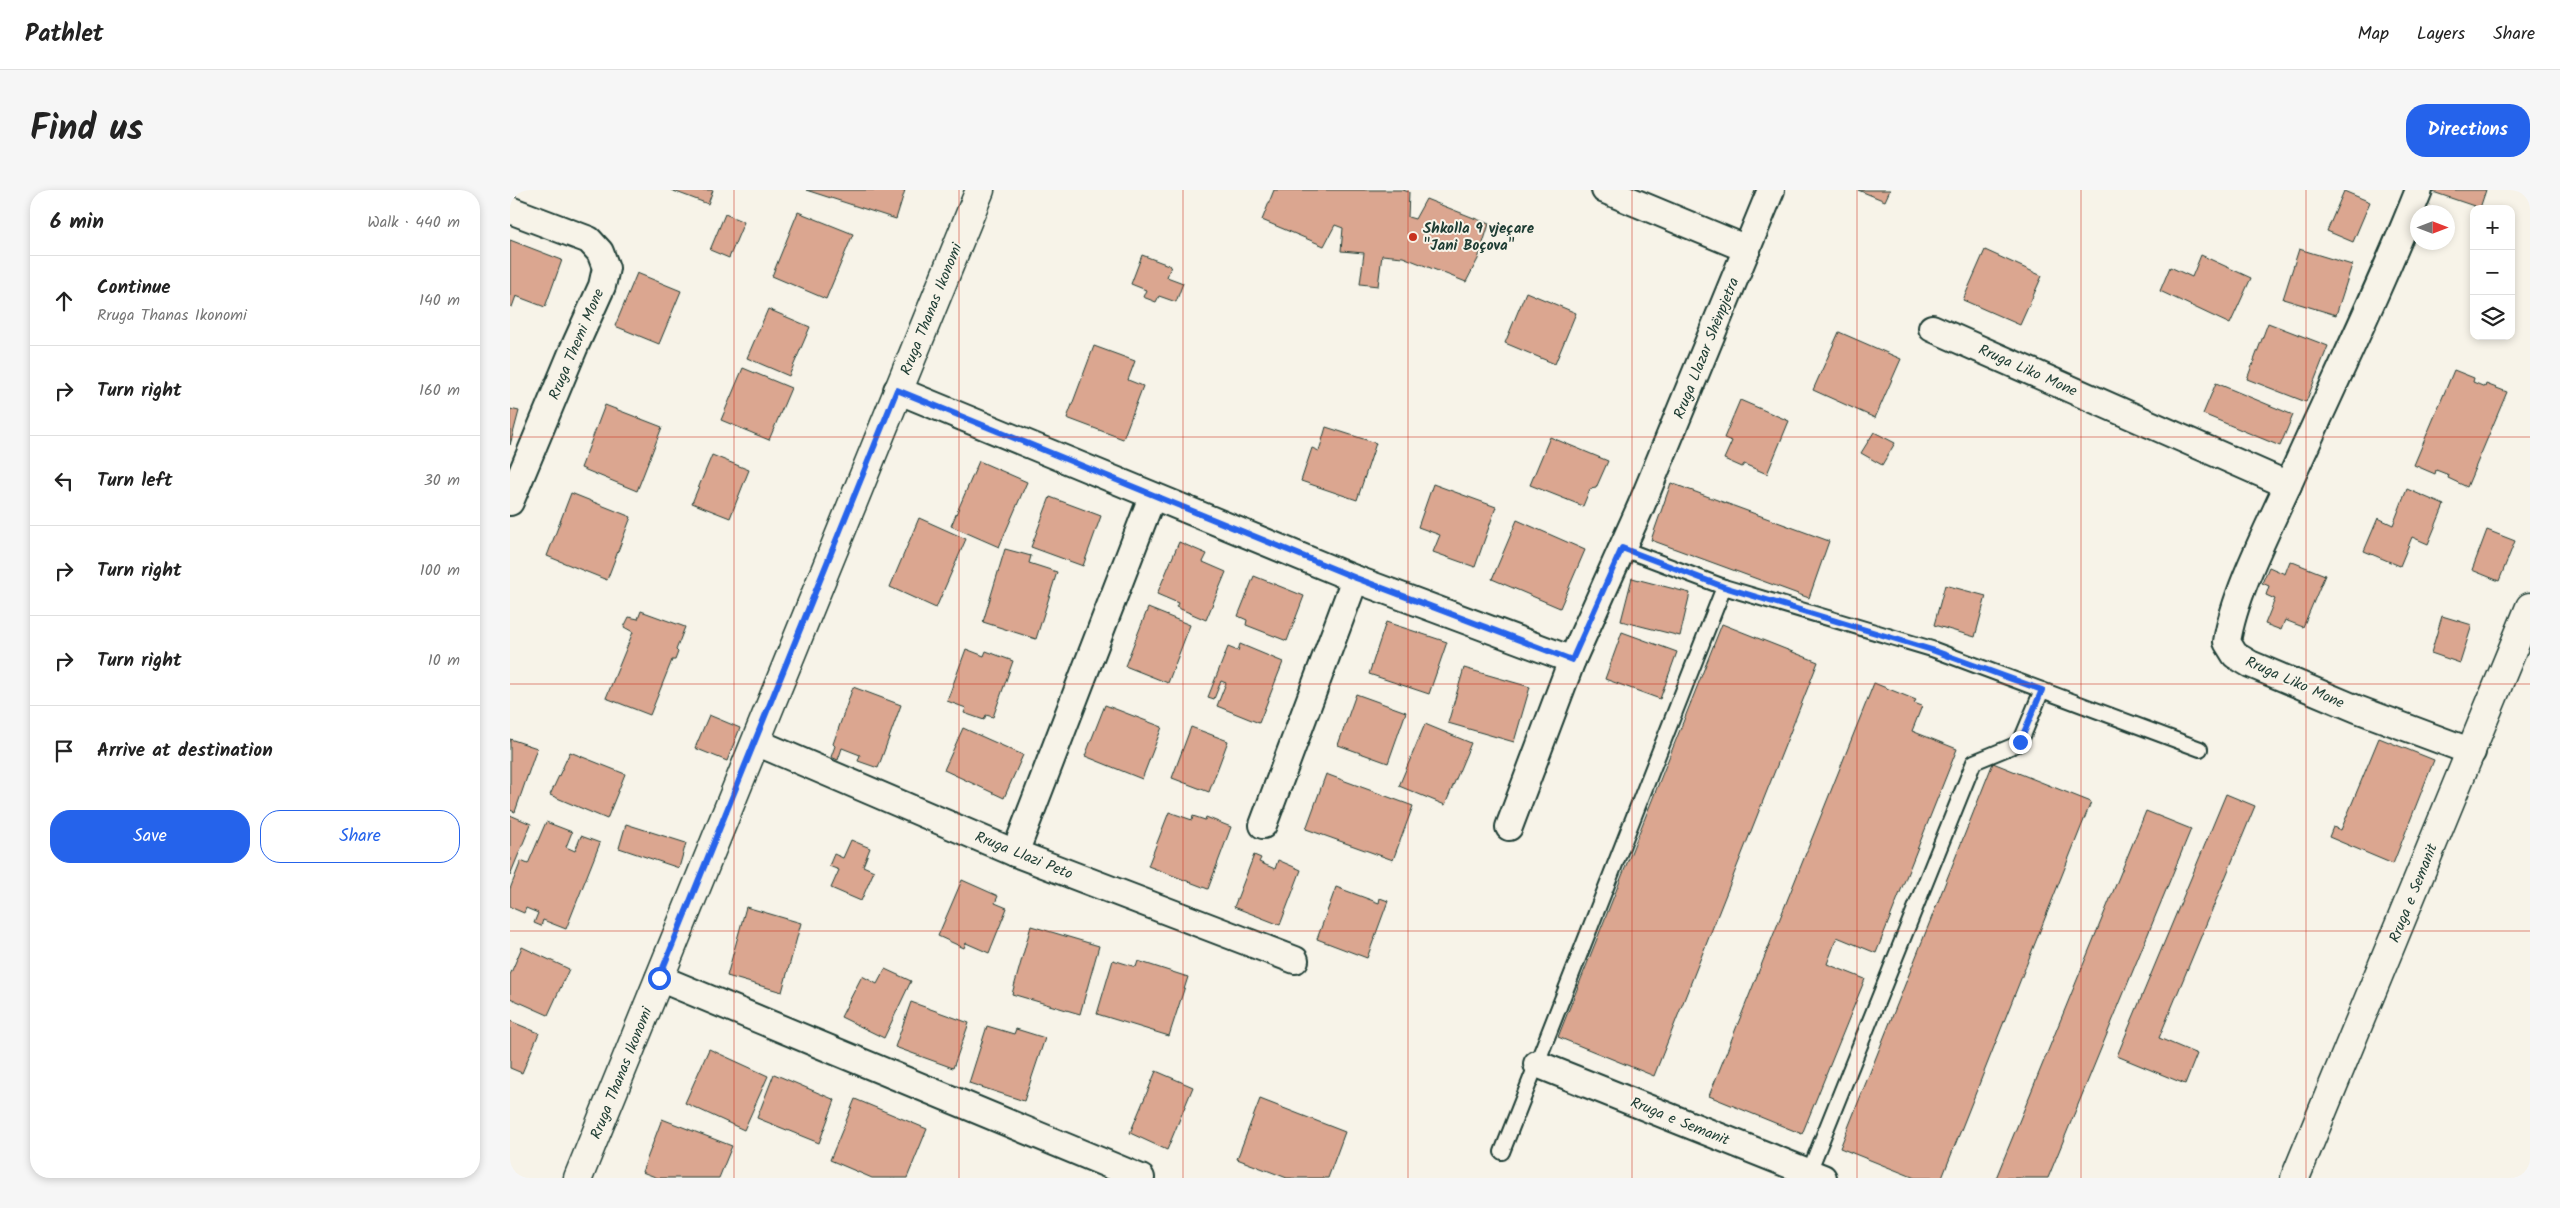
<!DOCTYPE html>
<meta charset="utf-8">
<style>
body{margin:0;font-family:Kalam,sans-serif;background:#f6f6f6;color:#222}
.controls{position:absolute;right:15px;top:15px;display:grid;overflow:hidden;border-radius:10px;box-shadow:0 2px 8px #0003}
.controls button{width:45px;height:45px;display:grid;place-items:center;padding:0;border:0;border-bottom:1px solid #e0e0e0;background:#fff;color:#222;font:25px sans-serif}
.compass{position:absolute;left:1900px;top:15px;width:45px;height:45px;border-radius:50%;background:#fff;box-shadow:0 2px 8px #0003;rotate:90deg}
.stop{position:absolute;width:15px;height:15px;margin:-11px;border:4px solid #2563eb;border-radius:50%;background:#fff}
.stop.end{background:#2563eb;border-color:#fff;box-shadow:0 1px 5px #0008}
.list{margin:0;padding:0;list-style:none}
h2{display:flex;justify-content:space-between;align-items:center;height:65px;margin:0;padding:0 20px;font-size:21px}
h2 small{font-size:16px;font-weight:400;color:#767676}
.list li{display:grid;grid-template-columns:32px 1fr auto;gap:15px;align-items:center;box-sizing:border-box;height:90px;padding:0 20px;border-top:1px solid #e0e0e0}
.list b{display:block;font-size:19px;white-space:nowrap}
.list p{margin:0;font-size:16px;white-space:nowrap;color:#767676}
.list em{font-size:16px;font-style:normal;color:#767676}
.actions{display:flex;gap:10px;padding:15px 20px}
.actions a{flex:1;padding:11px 0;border:1px solid #2563eb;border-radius:20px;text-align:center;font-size:18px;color:#2563eb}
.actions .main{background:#2563eb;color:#fff}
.icon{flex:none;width:28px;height:28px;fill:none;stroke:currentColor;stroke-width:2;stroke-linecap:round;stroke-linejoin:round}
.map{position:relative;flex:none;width:2020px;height:988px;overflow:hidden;border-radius:20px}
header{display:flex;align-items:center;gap:30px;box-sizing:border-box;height:70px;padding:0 25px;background:#fff;border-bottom:1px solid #e0e0e0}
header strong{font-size:24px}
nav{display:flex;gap:28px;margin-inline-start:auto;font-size:18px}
.intro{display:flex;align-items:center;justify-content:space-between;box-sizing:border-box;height:120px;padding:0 30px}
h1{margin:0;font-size:35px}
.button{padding:12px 22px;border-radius:20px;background:#2563eb;color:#fff;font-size:18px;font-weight:700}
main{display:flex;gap:30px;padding:0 30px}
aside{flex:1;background:#fff;border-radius:20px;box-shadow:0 2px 8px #0003}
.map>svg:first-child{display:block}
.building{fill:#dba690;stroke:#1f3d34}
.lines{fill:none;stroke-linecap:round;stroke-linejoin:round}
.service-casing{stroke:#1f3d34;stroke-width:18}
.minor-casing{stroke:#1f3d34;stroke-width:30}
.tertiary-casing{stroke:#1f3d34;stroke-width:31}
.secondary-casing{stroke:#1f3d34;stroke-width:31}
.service{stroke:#f7f3e8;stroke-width:14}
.minor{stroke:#f7f3e8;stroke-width:26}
.tertiary{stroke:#f7f3e8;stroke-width:28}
.secondary{stroke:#f7f3e8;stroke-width:28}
.route{stroke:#2563eb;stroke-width:6}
.grid{fill:none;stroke:#c8321e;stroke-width:1;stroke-opacity:0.55}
.poi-dot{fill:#c8321e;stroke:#f7f3e8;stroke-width:2}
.labels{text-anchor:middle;stroke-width:4;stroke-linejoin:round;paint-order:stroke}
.poi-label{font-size:15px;font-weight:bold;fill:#1f3d34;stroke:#f7f3e8;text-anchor:start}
.street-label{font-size:15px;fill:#1f3d34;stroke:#f7f3e8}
</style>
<header>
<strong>Pathlet</strong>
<nav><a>Map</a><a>Layers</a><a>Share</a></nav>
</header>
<div class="intro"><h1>Find us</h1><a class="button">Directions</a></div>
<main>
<aside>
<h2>6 min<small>Walk · 440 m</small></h2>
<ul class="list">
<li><svg class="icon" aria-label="ahead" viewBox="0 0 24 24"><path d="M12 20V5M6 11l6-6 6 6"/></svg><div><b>Continue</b><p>Rruga Thanas Ikonomi</p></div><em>140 m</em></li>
<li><svg class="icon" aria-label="right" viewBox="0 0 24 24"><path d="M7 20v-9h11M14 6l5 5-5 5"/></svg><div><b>Turn right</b></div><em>160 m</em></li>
<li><svg class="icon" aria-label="left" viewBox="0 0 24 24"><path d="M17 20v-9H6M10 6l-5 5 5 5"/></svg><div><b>Turn left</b></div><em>30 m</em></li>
<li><svg class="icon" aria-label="right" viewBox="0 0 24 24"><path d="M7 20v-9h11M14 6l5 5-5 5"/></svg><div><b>Turn right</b></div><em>100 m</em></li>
<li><svg class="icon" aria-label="right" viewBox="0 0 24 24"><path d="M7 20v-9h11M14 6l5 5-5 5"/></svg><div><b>Turn right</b></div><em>10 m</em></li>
<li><svg class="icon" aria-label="arrive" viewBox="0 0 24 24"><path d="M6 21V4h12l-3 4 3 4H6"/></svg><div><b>Arrive at destination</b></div></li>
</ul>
<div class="actions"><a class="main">Save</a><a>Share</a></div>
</aside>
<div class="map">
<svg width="2020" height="988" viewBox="0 0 2020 988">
<rect width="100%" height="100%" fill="#f7f3e8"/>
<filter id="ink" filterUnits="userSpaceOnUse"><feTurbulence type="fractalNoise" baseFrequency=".02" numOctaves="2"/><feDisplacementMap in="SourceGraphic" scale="10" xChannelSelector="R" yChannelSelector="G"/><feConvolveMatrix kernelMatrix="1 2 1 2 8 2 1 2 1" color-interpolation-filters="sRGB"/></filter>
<g filter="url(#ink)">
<g class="building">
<path d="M161,0H203L198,14Z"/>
<path d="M296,0H395L386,29Z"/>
<path d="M764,0H893L899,2L898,27L905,29L916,9L979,34L968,69L956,92L893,67L872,65L868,96L850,94L854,63L831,61L833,38L825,35L814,56L752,30Z"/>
<path d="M1348,0H1380L1375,11Z"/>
<path d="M1924,0H1976L1970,18L1923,2Z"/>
<path d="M1834,1L1860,12L1843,52L1817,41Z"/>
<path d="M288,22L343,44L316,109L262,86Z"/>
<path d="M215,24L234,32L219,68L200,60Z"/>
<path d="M0,50L52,70L35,117L6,106L2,117L0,116Z"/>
<path d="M1789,59L1842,75L1826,125L1773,109Z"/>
<path d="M1475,60L1532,86L1510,135L1453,110Z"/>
<path d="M632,65L661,76L657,87L673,93L666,112L649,106L646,112L633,107L636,100L621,94Z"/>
<path d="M1691,65L1741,88L1720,134L1650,101L1660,77L1682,87Z"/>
<path d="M127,83L171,101L149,154L105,136Z"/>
<path d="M1016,102L1066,123L1045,174L995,153Z"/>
<path d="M258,119L300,137L279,186L237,168Z"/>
<path d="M1758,133L1818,156L1796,212L1737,189Z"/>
<path d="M1329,142L1391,169L1365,228L1303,200Z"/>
<path d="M584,156L625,171L618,190L633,196L613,249L557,228Z"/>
<path d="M233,178L281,198L259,250L211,230Z"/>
<path d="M1944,180L1964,188L1963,192L1975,197L1976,194L1997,202L1957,297L1938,288L1939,285L1926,280L1925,284L1904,275Z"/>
<path d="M1706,193L1783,225L1770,256L1693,224Z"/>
<path d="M1230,210L1279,231L1257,284L1234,274L1232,277L1214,269L1222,251L1214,248Z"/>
<path d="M95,215L152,237L127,301L71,278Z"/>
<path d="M0,219L9,221L0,255Z"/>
<path d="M816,237L866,253L847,310L791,291L802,258L809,261Z"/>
<path d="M1364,242L1385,253L1372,275L1351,263Z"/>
<path d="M1040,247L1098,271L1086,298L1080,299L1073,316L1020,295Z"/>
<path d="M202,265L239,280L220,328L182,313Z"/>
<path d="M469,271L517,292L489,357L441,336Z"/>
<path d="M1161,293L1319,351L1299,408L1141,350Z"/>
<path d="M923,294L986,317L965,377L923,362L930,345L908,337Z"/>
<path d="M1897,299L1934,315L1918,354L1902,347L1890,376L1854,361L1868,328L1883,335Z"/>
<path d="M61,303L121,327L97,390L37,366Z"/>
<path d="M540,307L591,326L573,376L521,357Z"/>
<path d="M409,328L456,349L426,418L380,397Z"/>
<path d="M1007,330L1075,360L1050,418L982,389Z"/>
<path d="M1977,340L2005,351L1989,391L1962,380Z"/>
<path d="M669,352L697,364L693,372L716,382L696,430L666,417L668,413L647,404Z"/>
<path d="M495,359L521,366L519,373L547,382L526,449L473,432Z"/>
<path d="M1780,371L1815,385L1793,437L1775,430L1771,440L1755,434L1765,409L1756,405L1759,396L1752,393L1759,377L1775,384Z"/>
<path d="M744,386L794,406L777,451L736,435L737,430L728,426Z"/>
<path d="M1122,388L1180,403L1170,446L1111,431Z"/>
<path d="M1435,395L1476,406L1465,447L1424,435Z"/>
<path d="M638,418L680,435L658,493L615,476Z"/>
<path d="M131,421L175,437L166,460L168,462L165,470H162L140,525L96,508L123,442L114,437L119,427L128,429Z"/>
<path d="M1932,426L1962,435L1950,473L1921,463Z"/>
<path d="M876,432L937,452L919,504L859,484Z"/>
<path d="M1212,434L1308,472L1144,886L1048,847Z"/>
<path d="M1112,442L1167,462L1150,509L1095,489Z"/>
<path d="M730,454L773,472L749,533L707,516L716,493L711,491L704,509L698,507L718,457L728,461Z"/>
<path d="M456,459L474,466L476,461L503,471L483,527L476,525L474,530L454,523L456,518L437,511Z"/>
<path d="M954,478L1020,497L1004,552L938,533Z"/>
<path d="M1364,493L1406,510L1404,513L1412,516L1402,541L1447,559L1366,763L1327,747L1317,774L1355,789L1292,944L1199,906Z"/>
<path d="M343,497L391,515L368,578L348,571L350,565L332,558L328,570L321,567L325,556L323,554Z"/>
<path d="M846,504L896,522L878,573L828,555Z"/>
<path d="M595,515L652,537L632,589L575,566Z"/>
<path d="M199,525L230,538L217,571L185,558Z"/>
<path d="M915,534L961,553L935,615L889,596Z"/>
<path d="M681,537L718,551L699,602L662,588Z"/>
<path d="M453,538L513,565L494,608L434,580Z"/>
<path d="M1869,548L1924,570L1883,674L1819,647L1823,637L1831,640Z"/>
<path d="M0,549L27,558L5,622L0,620Z"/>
<path d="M60,562L115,584L97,629L40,605Z"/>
<path d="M1483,573L1581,612L1432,988H1405L1330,958Z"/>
<path d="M816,584L903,616L883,670L796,639Z"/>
<path d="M1716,604L1745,616L1649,848L1687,864L1675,894L1607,866Z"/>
<path d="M1636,621L1681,639L1538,988H1486Z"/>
<path d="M659,622L682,630L683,626L695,630L696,627L721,637L698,699L638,676Z"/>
<path d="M0,625L21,634L0,685Z"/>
<path d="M36,632L62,642L56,657L65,661L71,646L90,653L56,739L33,730L31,736L24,733L28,723L16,718L14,723L0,717V699L11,671L18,674Z"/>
<path d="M116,634L176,653L169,678L109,658Z"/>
<path d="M341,650L360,658L353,676L364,681L351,711L321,698L329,680L319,676L324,664L333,668Z"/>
<path d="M744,665L751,668L749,672L765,679L768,670L791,680L770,735L724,717Z"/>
<path d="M452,690L488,706L485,713L497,718L479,763L456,753L454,758L428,746Z"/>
<path d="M826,697L869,713L870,708L878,711L857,768L807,749Z"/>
<path d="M236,717L291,733L272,802L217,786Z"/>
<path d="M521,736L589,756L570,824L502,804Z"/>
<path d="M12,757L59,779L38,825L0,808V785Z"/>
<path d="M603,770L626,777L628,771L678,787L659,846L587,824Z"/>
<path d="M375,779L401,791L374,848L331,827L352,786L367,794Z"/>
<path d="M401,812L459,833L443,878L385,857Z"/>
<path d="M0,831L29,843L12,883L0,878Z"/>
<path d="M477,836L504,844L506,839L535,848L514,911L459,893Z"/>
<path d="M199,859L258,886L234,940L175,913Z"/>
<path d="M646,881L683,897L657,960L620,943Z"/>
<path d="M264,884L325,910L309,953L247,928Z"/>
<path d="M345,909L417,939L397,988H362L320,970Z"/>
<path d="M750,909L835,942L818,988H777L727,969Z"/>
<path d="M152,929L222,956L209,988H148L132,982Z"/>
</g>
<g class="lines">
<defs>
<g id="service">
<path d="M1214,397L1422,459L1690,559"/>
<path d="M992,962L1214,397L1111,358"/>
<path d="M1299,982L1464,572L1510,553L1532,500"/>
</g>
<g id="minor">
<path d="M1095,0L1237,59"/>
<path d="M1909,0C1869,101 1821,199 1777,297C1756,343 1724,405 1717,452L1725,465L1740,474L1847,519L1962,562"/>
<path d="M0,20L79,50L90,62L96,78L92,96L64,158L0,312"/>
<path d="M1422,138L1778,295"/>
<path d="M387,200L845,389L1062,470"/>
<path d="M246,552L505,663L785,770"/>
<path d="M753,635L845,389"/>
<path d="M999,637L1062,470L1131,316L1261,0"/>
<path d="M505,663L642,307"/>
<path d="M149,788L631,988"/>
<path d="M1027,874L1313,988"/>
</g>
<path id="tertiary" d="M68,988L470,0"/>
<path id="secondary" d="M1785,988L2020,417"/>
</defs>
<use href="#service" class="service-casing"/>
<use href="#minor" class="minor-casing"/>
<use href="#tertiary" class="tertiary-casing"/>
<use href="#secondary" class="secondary-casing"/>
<use href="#service" class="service"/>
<use href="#minor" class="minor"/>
<use href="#tertiary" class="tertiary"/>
<use href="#secondary" class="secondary"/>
</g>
</g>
<g class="lines" filter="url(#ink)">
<path class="route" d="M149,788L387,200L846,388L1062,470L1112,358L1214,397L1422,460L1532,500L1510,552"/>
</g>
<path class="grid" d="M224,0V988M449,0V988M673,0V988M898,0V988M1122,0V988M1347,0V988M1571,0V988M1796,0V988M0,247H2020M0,494H2020M0,741H2020"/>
<circle class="poi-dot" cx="903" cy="47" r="5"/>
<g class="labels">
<g class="poi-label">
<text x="913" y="43">Shkolla 9 vjeçare<tspan x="913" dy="17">"Jani Boçova"</tspan></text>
</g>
<g class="street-label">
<text transform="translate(421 119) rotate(-68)" y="5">Rruga Thanas Ikonomi</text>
<text transform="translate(66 154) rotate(-67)" y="5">Rruga Themi Mone</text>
<text transform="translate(1196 158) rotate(-68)" y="5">Rruga Llazar Shënpjetra</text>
<text transform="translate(1518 180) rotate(24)" y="5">Rruga Liko Mone</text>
<text transform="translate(1785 492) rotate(24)" y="5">Rruga Liko Mone</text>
<text transform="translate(514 665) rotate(22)" y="5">Rruga Llazi Peto</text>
<text transform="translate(1903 703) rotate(-68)" y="5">Rruga e Semanit</text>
<text transform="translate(111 883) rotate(-68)" y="5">Rruga Thanas Ikonomi</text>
<text transform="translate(1170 931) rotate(22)" y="5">Rruga e Semanit</text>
</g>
</g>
</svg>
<div class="controls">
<button>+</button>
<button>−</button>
<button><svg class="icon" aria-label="layers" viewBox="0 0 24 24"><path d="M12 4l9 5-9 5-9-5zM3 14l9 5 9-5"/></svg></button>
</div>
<svg class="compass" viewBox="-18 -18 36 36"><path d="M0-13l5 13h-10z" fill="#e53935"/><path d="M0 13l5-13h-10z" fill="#767676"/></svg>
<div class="stop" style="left:149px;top:788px"></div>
<div class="stop end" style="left:1510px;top:552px"></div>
</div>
</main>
